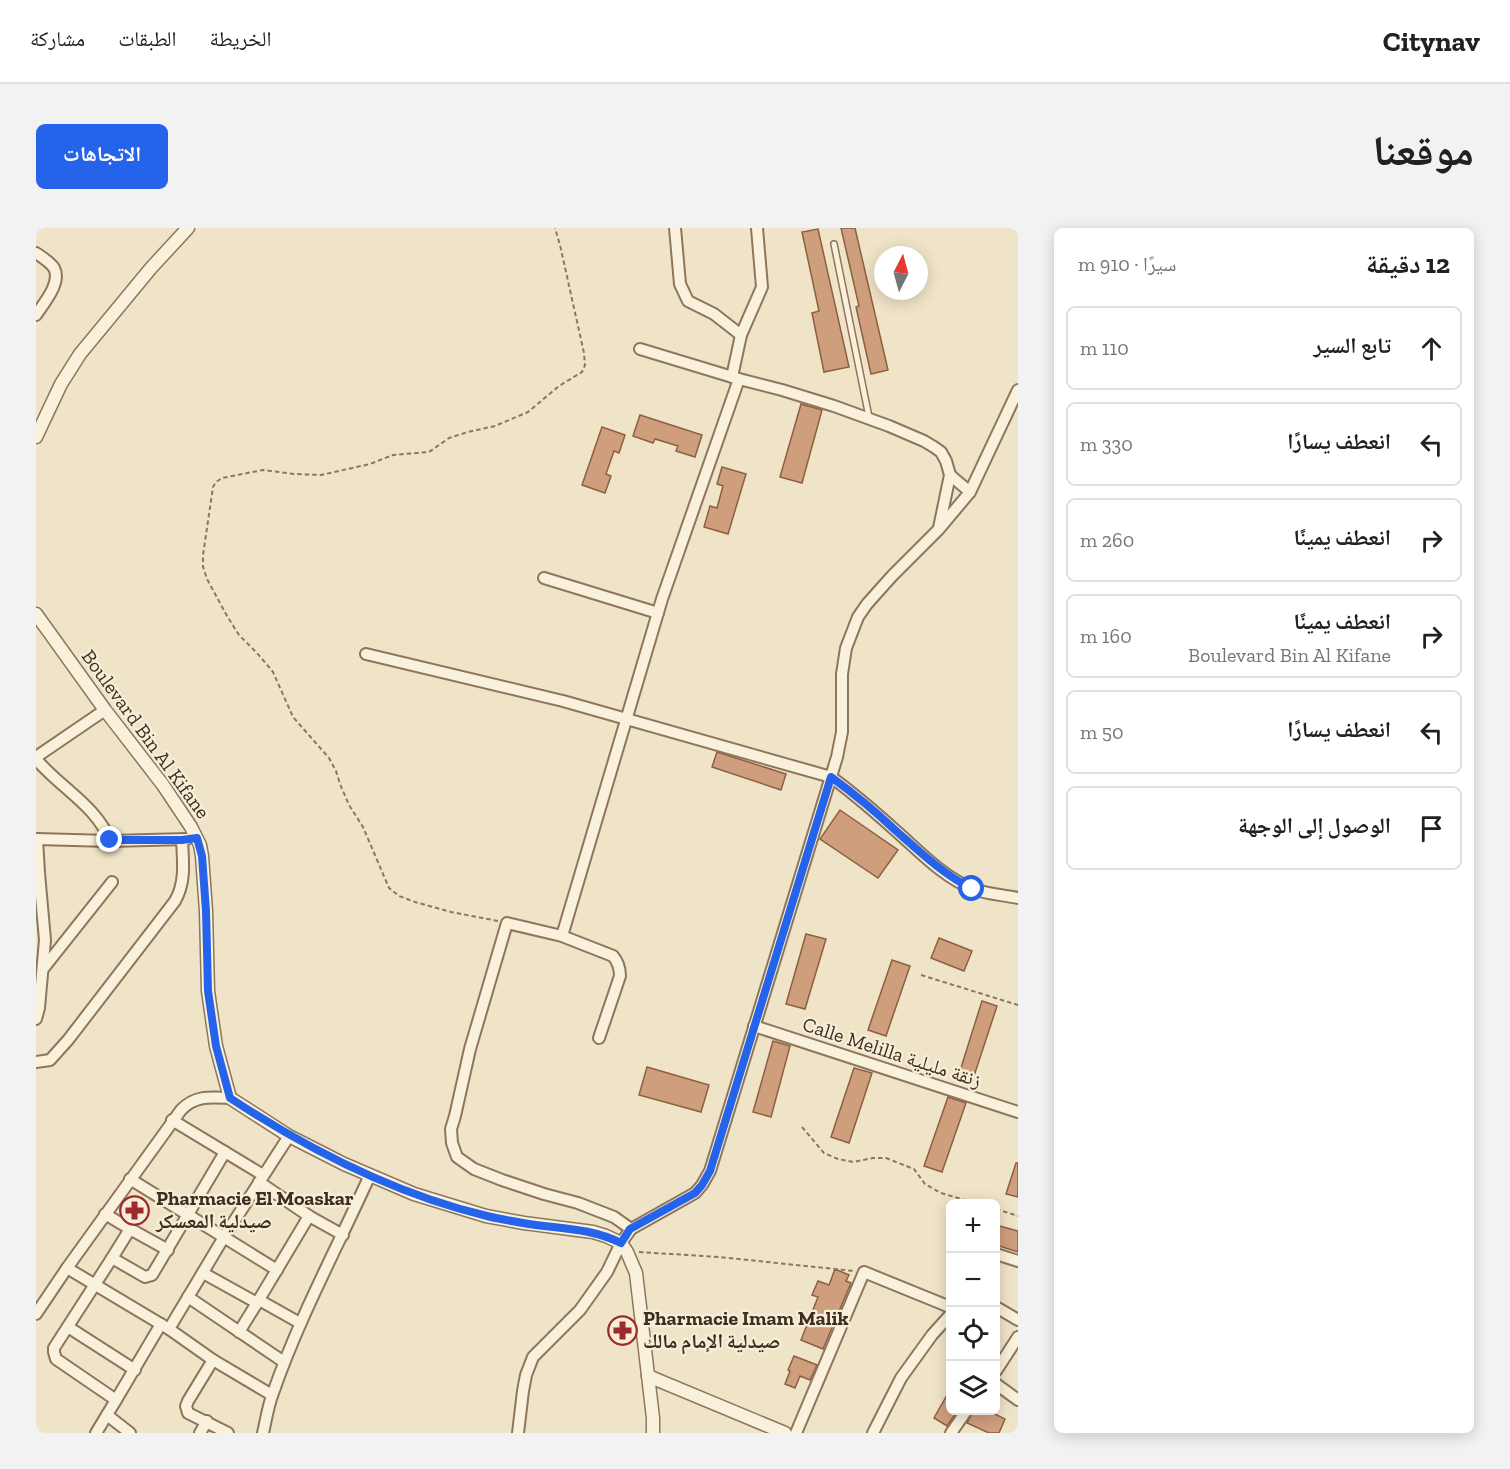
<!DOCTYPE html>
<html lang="ar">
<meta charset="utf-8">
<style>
body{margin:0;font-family:"Zilla Slab","Noto Naskh Arabic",serif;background:#f2f2f2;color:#202124;direction:rtl}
.controls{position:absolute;right:18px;bottom:18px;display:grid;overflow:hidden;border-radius:9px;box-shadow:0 3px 15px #0003}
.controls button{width:54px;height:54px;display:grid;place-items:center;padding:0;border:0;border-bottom:2px solid #e0e0e0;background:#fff;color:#202124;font:30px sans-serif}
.compass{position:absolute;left:838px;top:18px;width:54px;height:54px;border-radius:50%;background:#fff;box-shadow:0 3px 15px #0003;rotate:6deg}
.stop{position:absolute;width:18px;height:18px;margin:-14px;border:4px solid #2563eb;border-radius:50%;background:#fff}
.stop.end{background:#2563eb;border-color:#fff;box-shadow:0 2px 6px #0008}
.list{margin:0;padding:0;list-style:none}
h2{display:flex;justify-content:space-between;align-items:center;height:78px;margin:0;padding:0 24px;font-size:26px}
h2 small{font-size:20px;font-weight:400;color:#757577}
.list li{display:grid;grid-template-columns:39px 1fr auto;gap:18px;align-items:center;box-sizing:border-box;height:84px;margin:0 12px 12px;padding:0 12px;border:2px solid #e0e0e0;border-radius:9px}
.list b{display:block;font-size:22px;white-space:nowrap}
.list p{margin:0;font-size:20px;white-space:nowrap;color:#757577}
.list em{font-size:20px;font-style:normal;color:#757577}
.icon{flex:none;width:33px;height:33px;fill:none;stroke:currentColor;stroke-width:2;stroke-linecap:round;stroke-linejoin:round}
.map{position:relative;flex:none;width:982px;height:1205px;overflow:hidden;direction:ltr;border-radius:9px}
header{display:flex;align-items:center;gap:36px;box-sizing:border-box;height:84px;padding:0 30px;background:#fff;border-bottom:2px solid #e0e0e0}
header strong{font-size:28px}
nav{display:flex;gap:33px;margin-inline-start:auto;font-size:21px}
.intro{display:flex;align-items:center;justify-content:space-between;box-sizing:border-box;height:144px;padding:0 36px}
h1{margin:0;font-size:42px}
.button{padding:15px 27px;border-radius:9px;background:#2563eb;color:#fff;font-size:21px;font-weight:700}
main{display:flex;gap:36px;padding:0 36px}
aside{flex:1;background:#fff;border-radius:9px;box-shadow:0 3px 15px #0003}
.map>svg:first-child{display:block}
.building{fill:#cf9f7d;stroke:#8d5f41;stroke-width:1.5}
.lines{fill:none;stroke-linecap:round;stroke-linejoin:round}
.service-casing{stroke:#8d765c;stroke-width:8}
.minor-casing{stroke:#8d765c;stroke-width:14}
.tertiary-casing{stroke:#8d765c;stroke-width:15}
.path{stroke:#8d765c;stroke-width:2;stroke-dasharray:4.5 3;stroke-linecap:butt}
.service{stroke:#faf1dc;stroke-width:5}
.minor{stroke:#faf1dc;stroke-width:10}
.tertiary{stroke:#faf1dc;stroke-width:12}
.route{stroke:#2563eb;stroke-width:8}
.labels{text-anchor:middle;stroke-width:4.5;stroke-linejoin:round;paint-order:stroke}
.street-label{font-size:20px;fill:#3d2e20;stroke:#f7eed8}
.poi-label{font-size:20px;font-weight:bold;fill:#3d2e20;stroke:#f7eed8;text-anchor:start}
</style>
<header>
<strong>Citynav</strong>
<nav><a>الخريطة</a><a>الطبقات</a><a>مشاركة</a></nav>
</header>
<div class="intro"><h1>موقعنا</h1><a class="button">الاتجاهات</a></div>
<main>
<aside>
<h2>12 دقيقة<small>سيرًا · 910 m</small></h2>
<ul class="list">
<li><svg class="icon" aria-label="ahead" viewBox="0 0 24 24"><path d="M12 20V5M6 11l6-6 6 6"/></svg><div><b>تابع السير</b></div><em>110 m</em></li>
<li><svg class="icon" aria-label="left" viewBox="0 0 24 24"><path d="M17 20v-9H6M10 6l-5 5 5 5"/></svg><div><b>انعطف يسارًا</b></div><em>330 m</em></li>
<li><svg class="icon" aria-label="right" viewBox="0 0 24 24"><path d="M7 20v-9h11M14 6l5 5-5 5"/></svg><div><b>انعطف يمينًا</b></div><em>260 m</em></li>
<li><svg class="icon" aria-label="right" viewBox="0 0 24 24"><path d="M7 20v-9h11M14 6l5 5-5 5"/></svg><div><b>انعطف يمينًا</b><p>Boulevard Bin Al Kifane</p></div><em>160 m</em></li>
<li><svg class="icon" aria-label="left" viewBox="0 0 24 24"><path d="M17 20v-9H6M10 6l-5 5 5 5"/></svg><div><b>انعطف يسارًا</b></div><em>50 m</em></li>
<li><svg class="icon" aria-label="arrive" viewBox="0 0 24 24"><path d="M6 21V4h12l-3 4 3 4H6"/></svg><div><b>الوصول إلى الوجهة</b></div></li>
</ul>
</aside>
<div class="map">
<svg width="982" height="1205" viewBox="0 0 982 1205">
<rect width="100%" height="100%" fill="#f0e4c8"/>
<g class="building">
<path d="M805,0H819L852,142L835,146L820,79L823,78Z"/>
<path d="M782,1L813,139L788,144L776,85L783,83L766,4Z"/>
<path d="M765,176L786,182L766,255L744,249Z"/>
<path d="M604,187L666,207L659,229L640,223L642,218L619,211L617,215L597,208Z"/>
<path d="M566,199L589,207L583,225L578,223L570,246L575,248L569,265L546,257Z"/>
<path d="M686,239L710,246L692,306L668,299L674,278L681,280L687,258L681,256Z"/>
<path d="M681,524L750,546L745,562L676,539Z"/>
<path d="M804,582L862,622L842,650L784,611Z"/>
<path d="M770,706L790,711L769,781L750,776Z"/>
<path d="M903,710L936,723L928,743L895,730Z"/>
<path d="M856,732L874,738L850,808L832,802Z"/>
<path d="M946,773L961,778L937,851L923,846Z"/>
<path d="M737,813L754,818L735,889L717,884Z"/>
<path d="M611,839L673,857L665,884L603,867Z"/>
<path d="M818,840L836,845L813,915L795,909Z"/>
<path d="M912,869L930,875L906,944L888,938Z"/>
<path d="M980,935H982V969L970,966Z"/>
<path d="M960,997L982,1003V1024L960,1017Z"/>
<path d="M799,1041L813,1047L810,1053L815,1055L787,1121L765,1112L782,1069L776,1067L782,1053L793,1057Z"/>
<path d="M758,1128L781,1137L774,1152L764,1148L759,1160L749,1156L754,1143L752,1142Z"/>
<path d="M915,1160V1182H922L911,1198L898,1190Z"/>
<path d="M938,1182H951L969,1191L963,1205H953L931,1195Z"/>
</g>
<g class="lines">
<defs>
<path id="service" d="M798,16L833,189"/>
<g id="minor">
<path d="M639,0L644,56L652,73L678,86L705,107"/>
<path d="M0,25C6,29 14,34 18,40C26,55 7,76 0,87"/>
<path d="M604,121L703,151L746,162L798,178L853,198L888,213L898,219L905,224L910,233L914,247L903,300"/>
<path d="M696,149L705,107L726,59L721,0"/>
<path d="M914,247L934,264"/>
<path d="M508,350L622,385"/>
<path d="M330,426L527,473L795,549C817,565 839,584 859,602C883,623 907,649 937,661C951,666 967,667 982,670"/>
<path d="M0,529L69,482"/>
<path d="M0,531C23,559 61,578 74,613"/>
<path d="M0,611L74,613L151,611"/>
<path d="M526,708L626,371L703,151"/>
<path d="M7,741L76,654"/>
<path d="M0,791L3,780L9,712L3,645L1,611"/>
<path d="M718,798L982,884"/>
<path d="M0,834L14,832L32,812L139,673C150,654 147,633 146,612"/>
<path d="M136,892L227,947"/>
<path d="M94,951L241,1042"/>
<path d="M223,954L273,988L307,1007"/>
<path d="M69,986L94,1001"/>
<path d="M595,1001L659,965L666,957L674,943L801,529L806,504V446L810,420L822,389L831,376L856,348L903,301L934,264L982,162"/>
<path d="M960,1026L982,1033"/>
<path d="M76,1030L94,1001L132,1022"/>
<path d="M31,1040L133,1101L177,1132L236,1167"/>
<path d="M167,1045L221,1075L273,988"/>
<path d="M152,1069L248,1134"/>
<path d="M223,1072L264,1095"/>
<path d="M960,1079L982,1092"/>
<path d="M0,1086L31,1040L145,882C159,867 175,869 194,870"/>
<path d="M125,1096L80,1172L20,1131L18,1124V1120L76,1030L109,1049L116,1047L189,924"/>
<path d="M32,1099L99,1142"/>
<path d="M133,1101L188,1009L253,908"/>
<path d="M203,1104L221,1075"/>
<path d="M177,1132L152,1173L150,1178L152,1185L192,1205"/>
<path d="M960,1143L982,1109"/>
<path d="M960,1156L982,1172"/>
<path d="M71,1187L94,1205"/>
<path d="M60,1205L80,1172"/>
<path d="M164,1205L171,1193"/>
<path d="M227,1205C230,1192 232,1178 237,1165C263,1090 301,1020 334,947"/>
<path d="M482,1205L487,1163L490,1147L497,1129L544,1082L571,1044L585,1015L595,1001L578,989L542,975L508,966L466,952L438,941L421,929L416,915L415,901L419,888L434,821L471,695L526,708L577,728C582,734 584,741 584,748L563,810"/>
<path d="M760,1205L828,1044L914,1079"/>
<path d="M837,1205L865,1150L896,1107L914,1087"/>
<path d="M915,1205L931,1182"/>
</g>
<g id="tertiary">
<path d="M0,209L25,156L44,126L115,40L152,0"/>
<path d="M0,386L69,482L127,557L155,599L164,617L166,628L170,683L172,763L180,818L194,870L253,908L308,936L378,966L450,988L488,995L557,1004L570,1008L585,1015L591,1024L600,1045L617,1190V1205"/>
<path d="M612,1148L749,1205"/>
</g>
</defs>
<use href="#service" class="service-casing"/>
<use href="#minor" class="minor-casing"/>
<use href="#tertiary" class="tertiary-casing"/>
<g class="path">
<path d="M462,693L415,684L379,674L363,668L353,660L327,599L313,577L304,556L300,543L293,530L257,489L237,444L221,425L203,407L191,388L171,351L167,339V327L177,259L180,254L186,250L227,242L258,246L285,247L334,236L357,227L393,224L413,210L432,204L459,198L492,184L523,158L546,144L549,137L548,125L524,17L519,0"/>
<path d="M885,747L982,777"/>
<path d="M766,899L788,925L802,931L817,934L837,930H850L878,941L889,956L905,965L942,976"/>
<path d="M960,981L982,988"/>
<path d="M603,1024L683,1029L818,1043"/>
</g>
<use href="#service" class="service"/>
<use href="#minor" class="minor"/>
<use href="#tertiary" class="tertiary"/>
</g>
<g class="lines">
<path class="route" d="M74,612H146L161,610L166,628L170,683L172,763L180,818L194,870C273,922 358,966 451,988C463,991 475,993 487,995C521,1001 553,999 585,1015L594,1001L659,965L666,957L674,943L795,549C817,565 839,583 859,602C884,624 907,646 936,661"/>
</g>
<defs>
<symbol id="pharmacy-ring" viewBox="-11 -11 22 22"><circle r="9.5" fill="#f7eed8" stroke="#9e2a2b" stroke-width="1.5"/><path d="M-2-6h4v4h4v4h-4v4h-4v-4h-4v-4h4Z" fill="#9e2a2b"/></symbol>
</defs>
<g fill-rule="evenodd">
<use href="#pharmacy-ring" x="82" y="966" width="33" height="33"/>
<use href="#pharmacy-ring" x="570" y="1086" width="33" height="33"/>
</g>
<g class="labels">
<g class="street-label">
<text transform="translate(110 506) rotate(54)" y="7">Boulevard Bin Al Kifane</text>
<text transform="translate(856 824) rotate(18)" y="7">Calle Melilla زنقة مليلية</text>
</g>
<g class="poi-label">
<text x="120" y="977">Pharmacie El Moaskar<tspan x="120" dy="23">صيدلية المعسكر</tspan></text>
<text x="607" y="1097">Pharmacie Imam Malik<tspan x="607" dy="23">صيدلية الإمام مالك</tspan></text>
</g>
</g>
</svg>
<div class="controls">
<button>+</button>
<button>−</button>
<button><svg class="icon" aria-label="locate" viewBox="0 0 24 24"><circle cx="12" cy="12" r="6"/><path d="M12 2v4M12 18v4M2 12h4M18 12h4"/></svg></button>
<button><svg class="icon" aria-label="layers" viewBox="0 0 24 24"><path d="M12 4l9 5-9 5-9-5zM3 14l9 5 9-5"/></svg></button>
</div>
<svg class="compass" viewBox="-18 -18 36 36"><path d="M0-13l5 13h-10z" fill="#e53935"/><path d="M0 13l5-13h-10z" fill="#757577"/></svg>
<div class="stop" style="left:936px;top:661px"></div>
<div class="stop end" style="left:74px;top:612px"></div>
</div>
</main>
